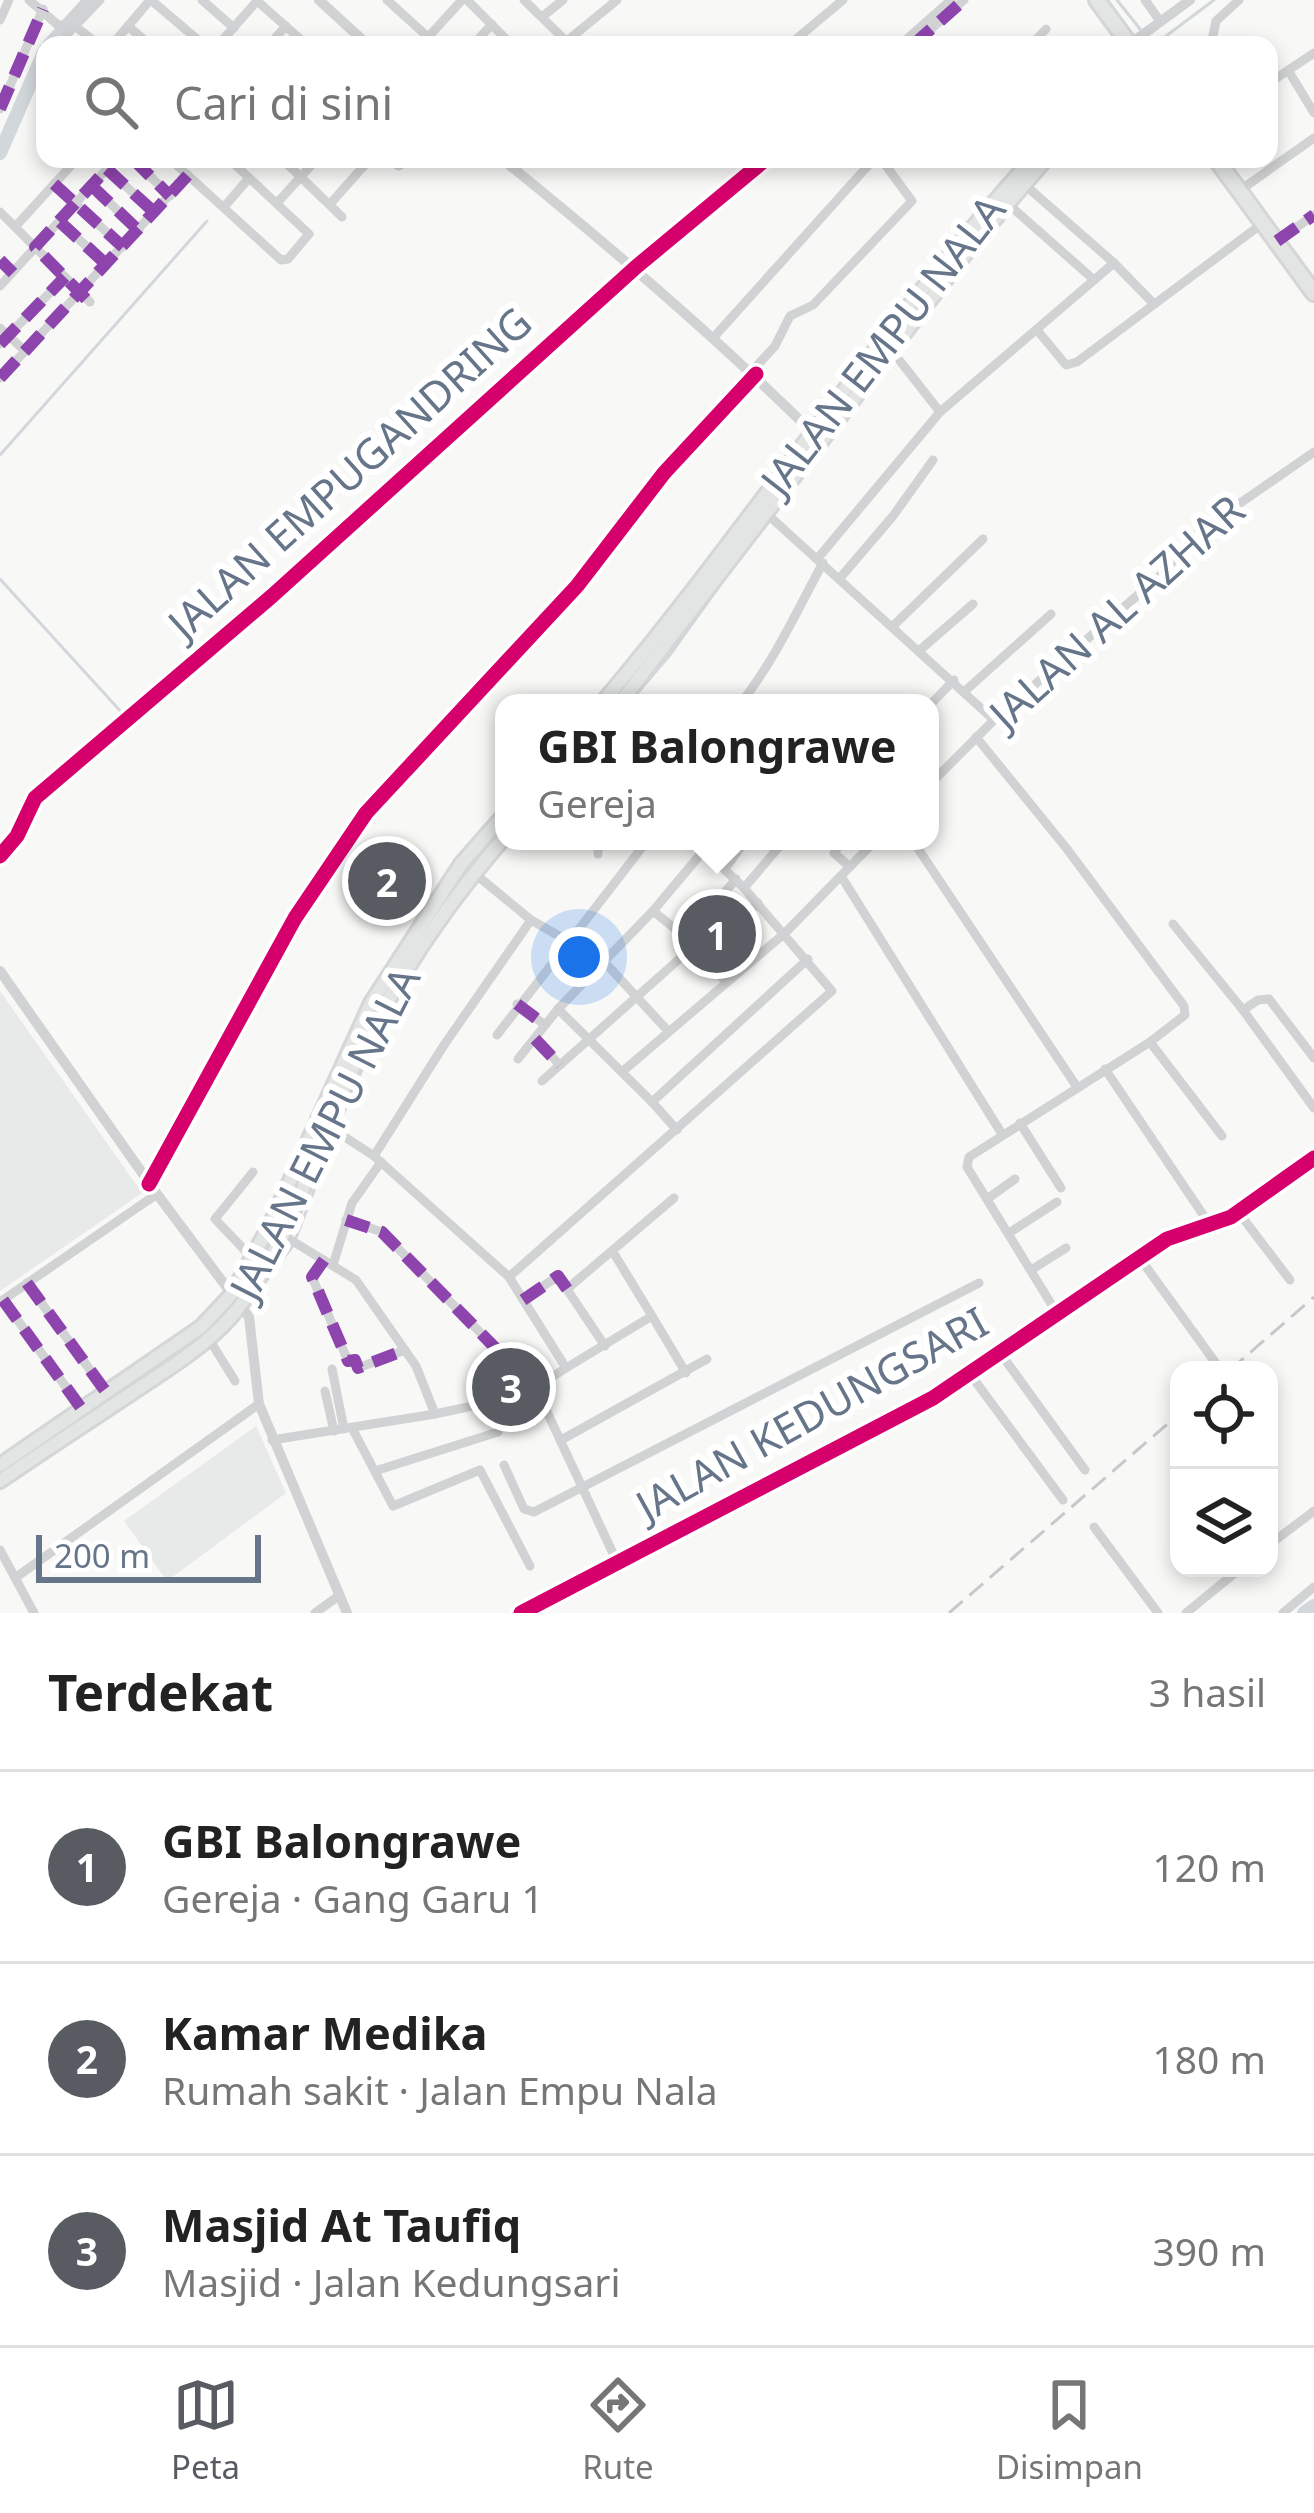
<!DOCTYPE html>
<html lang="id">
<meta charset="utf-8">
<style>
body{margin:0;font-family:"Noto Sans",sans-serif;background:#f2f2f2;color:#222}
.controls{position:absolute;right:36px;bottom:36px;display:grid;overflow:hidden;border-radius:24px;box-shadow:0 6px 18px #0003}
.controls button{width:108px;height:108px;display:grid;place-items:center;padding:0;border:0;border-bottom:3px solid #e0e0e0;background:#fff;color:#222;font:60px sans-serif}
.scale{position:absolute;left:36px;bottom:30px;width:225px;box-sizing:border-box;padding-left:12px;border:6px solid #667589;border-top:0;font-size:33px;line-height:42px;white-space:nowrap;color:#667589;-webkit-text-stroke:9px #fff;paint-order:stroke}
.you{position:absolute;left:579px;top:957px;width:42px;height:42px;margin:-30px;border:9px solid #fff;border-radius:50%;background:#1a73e8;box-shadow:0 0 0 18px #1a73e833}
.badge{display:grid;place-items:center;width:78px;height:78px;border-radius:50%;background:#585c62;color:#fff;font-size:39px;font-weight:700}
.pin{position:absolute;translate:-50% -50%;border:6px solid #fff;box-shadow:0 3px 12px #0006}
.popup{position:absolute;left:495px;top:694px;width:444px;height:156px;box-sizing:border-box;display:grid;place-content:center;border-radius:24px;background:#fff;filter:drop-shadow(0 3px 9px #0005);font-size:39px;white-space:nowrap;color:#767676}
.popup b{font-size:45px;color:#222}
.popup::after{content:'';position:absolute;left:50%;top:100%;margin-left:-24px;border:24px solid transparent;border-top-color:#fff}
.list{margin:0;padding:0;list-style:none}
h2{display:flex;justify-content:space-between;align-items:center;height:156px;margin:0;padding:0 48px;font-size:51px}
h2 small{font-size:39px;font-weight:400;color:#767676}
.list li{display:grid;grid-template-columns:78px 1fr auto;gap:36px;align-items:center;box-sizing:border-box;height:192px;padding:0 48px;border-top:3px solid #e0e0e0}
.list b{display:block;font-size:45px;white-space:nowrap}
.list p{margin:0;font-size:39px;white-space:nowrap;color:#767676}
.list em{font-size:39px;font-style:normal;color:#767676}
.icon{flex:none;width:66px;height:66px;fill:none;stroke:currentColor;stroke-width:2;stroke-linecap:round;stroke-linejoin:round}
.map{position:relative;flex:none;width:1314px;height:1613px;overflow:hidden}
.search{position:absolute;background:#fff;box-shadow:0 6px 18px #0003;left:36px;right:36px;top:36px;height:132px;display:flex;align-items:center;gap:30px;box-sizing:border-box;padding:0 42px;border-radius:24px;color:#767676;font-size:45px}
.sheet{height:732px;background:#fff}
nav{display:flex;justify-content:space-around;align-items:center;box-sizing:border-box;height:168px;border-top:3px solid #e0e0e0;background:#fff;font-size:33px;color:#767676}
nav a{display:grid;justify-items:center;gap:6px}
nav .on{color:#585c62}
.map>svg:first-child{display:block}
.built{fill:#e8e9e9}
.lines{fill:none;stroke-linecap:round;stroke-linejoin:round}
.stream{stroke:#d2d7db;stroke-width:3}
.river{stroke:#d2d7db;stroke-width:14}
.secondary-casing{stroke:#d4d6d7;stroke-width:18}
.trunk-casing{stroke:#d5d6d6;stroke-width:20}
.minor{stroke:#d1d2d3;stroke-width:9}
.tertiary{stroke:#d1d2d3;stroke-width:10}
.secondary{stroke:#e3e4e4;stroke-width:12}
.trunk{stroke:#e3e4e4;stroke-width:14}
.rail{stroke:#c7c8c9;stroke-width:3;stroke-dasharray:18 9;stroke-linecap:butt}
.quiet{stroke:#8e44ad;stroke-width:12;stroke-dasharray:24 12;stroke-linecap:butt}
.cycleway-casing{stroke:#fff;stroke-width:22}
.cycleway{stroke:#d6006c;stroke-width:15}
.labels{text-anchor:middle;stroke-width:12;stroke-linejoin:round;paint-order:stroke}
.street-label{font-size:42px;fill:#667589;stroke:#fff}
</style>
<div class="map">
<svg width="1314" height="1613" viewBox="0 0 1314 1613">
<rect width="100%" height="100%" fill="#f8f8f7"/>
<g class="built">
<path d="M0,991L142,1193L0,1291Z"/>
<path d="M256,1426L286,1493L167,1581L124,1521Z"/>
</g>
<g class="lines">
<g class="stream">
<path d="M1117,0L1140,29"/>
<path d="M1154,45L1214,0"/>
<path d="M0,455L207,221"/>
<path d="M0,579L124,715"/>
<path d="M629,703L669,656L751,542"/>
<path d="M469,891L510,841"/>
<path d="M338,1126L374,1042L425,952"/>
<path d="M296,1238L335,1135"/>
<path d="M247,1306L292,1247"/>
<path d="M0,1489L13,1479"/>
</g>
<g class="river">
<path d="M49,45L92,0"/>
<path d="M0,153L45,50"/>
<path d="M1304,1613L1314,1606"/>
</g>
<defs>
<g id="secondary">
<path d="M602,703C751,526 877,331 1032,159"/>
<path d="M620,703L970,248L1046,159"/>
<path d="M0,1465L201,1327L231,1295L269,1227L371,1003L461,864L504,815"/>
<path d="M0,1481C47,1449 96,1417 144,1385C174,1365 206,1345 230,1318C285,1255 310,1166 343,1090C383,999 439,913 504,838"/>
</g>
<g id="trunk">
<path d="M1097,0L1130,45"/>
<path d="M1216,159L1314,293"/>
</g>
</defs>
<use href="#secondary" class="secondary-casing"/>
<use href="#trunk" class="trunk-casing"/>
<g class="minor">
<path d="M29,0L58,25"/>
<path d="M151,0L204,45"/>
<path d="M202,0L234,28"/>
<path d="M256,0L307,45"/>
<path d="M387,0L428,37"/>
<path d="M467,0L512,45"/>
<path d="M524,0L566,41"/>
<path d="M1145,0L1160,21"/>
<path d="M542,17L563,0"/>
<path d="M0,20L9,0"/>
<path d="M58,25H64L87,0"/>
<path d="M75,26L99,45"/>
<path d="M128,26L150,45"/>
<path d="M57,45L100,0"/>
<path d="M112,45L150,0"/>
<path d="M218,45L258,0"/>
<path d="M269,45L286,26"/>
<path d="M421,45L462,0"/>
<path d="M473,45L492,24"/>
<path d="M562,45L617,0"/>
<path d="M789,45L843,0"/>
<path d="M900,45L951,0"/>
<path d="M913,45L964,0"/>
<path d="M1031,45L1046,29"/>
<path d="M1211,45L1216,21L1239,0"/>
<path d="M1288,70L1314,113"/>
<path d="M1269,83L1314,53"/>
<path d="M0,109L43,9"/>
<path d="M133,159L170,196"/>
<path d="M170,159L281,260L288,259L309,234L229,159"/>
<path d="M282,159L342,217"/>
<path d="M386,159L399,166L410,159"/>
<path d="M107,169L155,213"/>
<path d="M54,184L123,247"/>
<path d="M1025,185L1114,263"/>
<path d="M92,186L139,231"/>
<path d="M1239,191L1314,138"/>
<path d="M277,203L317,159"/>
<path d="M330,204L370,159"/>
<path d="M1008,204L1093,279"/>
<path d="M224,207L249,178"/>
<path d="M0,212L90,302"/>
<path d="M60,222L107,265"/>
<path d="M15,227L77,159"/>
<path d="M1277,241L1314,215"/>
<path d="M0,286L116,159"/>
<path d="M0,328L25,351"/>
<path d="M1037,330L1066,365L1077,362L1263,223"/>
<path d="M714,337L874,159"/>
<path d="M0,344L65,277"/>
<path d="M900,361L940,412"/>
<path d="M752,371L775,346L790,316L813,305L912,201L881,159"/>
<path d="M0,378L188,175"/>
<path d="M767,514L994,720"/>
<path d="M818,558L940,412L1114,263L1153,303"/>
<path d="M840,578L893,516L933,460"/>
<path d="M893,626L983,539"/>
<path d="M920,650L973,604"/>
<path d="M965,691L1051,614"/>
<path d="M741,703C776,658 796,612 823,563"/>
<path d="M930,705L954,680"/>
<path d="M976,737L1067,849L1184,1006L1185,1015L1150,1042"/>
<path d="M930,784L994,720L1162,574L1197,533L1314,452"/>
<path d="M598,841V854"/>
<path d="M842,841L834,853L850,867"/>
<path d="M913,841L1077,1087"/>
<path d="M0,856L17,836L35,798L272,596L636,267L766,159"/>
<path d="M725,869L745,841"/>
<path d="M474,873L531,920L568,941"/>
<path d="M841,876L1002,1134"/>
<path d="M744,888L784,841"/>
<path d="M653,911L695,945L726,982"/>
<path d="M1173,924L1243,1010"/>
<path d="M576,931L668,1031"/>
<path d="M686,938L736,879"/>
<path d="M704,956L758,903"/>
<path d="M517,1004L545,1025"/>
<path d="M558,1009L652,1102L808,959"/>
<path d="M497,1035L647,841"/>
<path d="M535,1039L560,1065"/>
<path d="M1314,1058L1269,999L1258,1000L1243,1010L1314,1108"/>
<path d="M518,1059L558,1009L653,911L704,850"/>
<path d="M1105,1069L1210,1225"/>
<path d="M623,1071L785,933L875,841"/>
<path d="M542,1081L695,945"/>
<path d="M652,1102L677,1130"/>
<path d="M1020,1123L1061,1188"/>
<path d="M374,1156L444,1045L531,920"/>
<path d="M253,1172L215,1219L253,1259"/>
<path d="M149,1184L295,918L366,813L577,586L664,473L756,374"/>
<path d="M987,1199L1015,1179"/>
<path d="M1239,1213L1290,1280"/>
<path d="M346,1220L382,1232L508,1361L541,1399L617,1562"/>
<path d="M1009,1233L1057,1202"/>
<path d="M281,1234L356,1280L416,1366L435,1414"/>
<path d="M1139,1257L1215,1362"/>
<path d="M324,1260L312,1277L348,1361L355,1360L358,1368L405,1350"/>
<path d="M333,1265L352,1203L381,1162"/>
<path d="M1031,1270L1066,1248"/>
<path d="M509,1277L832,991L744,888L694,841"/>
<path d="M27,1283L106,1392"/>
<path d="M567,1289L674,1198"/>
<path d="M3,1300L81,1408"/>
<path d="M523,1300L558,1276L605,1346"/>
<path d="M0,1302L157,1194"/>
<path d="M1058,1315L967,1167L969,1157L1150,1042L1222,1136"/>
<path d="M652,1316L686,1373"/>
<path d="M209,1339L235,1381"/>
<path d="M1001,1354L1085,1470"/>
<path d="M566,1368L652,1316L613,1252"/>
<path d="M332,1369L344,1429"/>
<path d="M970,1374L1063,1500"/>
<path d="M325,1391L334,1431"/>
<path d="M352,1428L393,1506L480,1470L530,1566"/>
<path d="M272,1440L435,1414L524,1395L566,1368L509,1277L374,1156L328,1126"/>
<path d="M561,1440L707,1359"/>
<path d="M504,1465L524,1509L534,1512L979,1283"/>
<path d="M375,1471L498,1432"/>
<path d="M1094,1527L1158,1613"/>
<path d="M1269,1545L1314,1511"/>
<path d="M0,1550L34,1613"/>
<path d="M15,1578L259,1404"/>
<path d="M315,1613L340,1595"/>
<path d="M521,1613L933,1398L1167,1239L1231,1217L1314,1158"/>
<path d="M1186,1613L1241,1568"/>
<path d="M1283,1613L1314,1587"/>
</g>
<g class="tertiary">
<path d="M319,0L368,45"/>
<path d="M1130,44L1190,0"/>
<path d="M502,159C611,247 716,337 816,436"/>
<path d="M0,971L157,1194L249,1317L259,1404L347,1613"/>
</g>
<use href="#secondary" class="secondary"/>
<use href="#trunk" class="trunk"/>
<g class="rail">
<path d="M1230,1370L1314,1297"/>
<path d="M949,1613L1179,1414"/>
</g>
<g class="quiet">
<path d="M913,45L964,0"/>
<path d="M0,109L43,9"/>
<path d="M133,159L170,196"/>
<path d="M107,169L155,213"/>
<path d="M54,184L123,247"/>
<path d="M92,186L139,231"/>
<path d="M60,222L107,265"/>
<path d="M1277,241L1314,215"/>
<path d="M0,260L13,273"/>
<path d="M86,299L35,247L116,159"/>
<path d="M0,344L65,277"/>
<path d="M0,378L188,175"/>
<path d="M517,1004L545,1025"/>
<path d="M535,1039L560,1065"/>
<path d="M346,1220L382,1232L508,1361L532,1391"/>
<path d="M324,1260L312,1277L348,1361L355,1360L358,1368L405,1350"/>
<path d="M27,1283L106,1392"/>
<path d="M3,1300L81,1408"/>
<path d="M523,1300L558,1276L567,1289"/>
</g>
<defs>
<g id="cycleway">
<path d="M0,856L17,836L35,798L272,596L636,267L766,159"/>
<path d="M149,1184L295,918L366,813L577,586L664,473L756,374"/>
<path d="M521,1613L933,1398L1167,1239L1231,1217L1314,1158"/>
</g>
</defs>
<use href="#cycleway" class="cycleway-casing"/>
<use href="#cycleway" class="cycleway"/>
</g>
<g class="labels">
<g class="street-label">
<text transform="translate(883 345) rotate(-52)" y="15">JALAN EMPU NALA</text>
<text transform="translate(350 473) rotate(-42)" y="15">JALAN EMPUGANDRING</text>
<text transform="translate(1117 612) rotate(-42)" y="15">JALAN AL AZHAR</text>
<text transform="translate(325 1133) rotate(-63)" y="15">JALAN EMPU NALA</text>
<text transform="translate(812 1414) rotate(-29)" y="15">JALAN KEDUNGSARI</text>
</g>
</g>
</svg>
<div class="controls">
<button><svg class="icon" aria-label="locate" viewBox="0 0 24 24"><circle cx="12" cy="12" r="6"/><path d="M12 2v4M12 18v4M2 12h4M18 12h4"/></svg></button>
<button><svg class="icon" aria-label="layers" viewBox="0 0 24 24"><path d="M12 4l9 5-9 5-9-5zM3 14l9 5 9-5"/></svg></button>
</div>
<div class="scale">200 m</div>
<div class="you"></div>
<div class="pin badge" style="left:717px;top:934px">1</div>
<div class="popup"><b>GBI Balongrawe</b>Gereja</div>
<div class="pin badge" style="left:387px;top:881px">2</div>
<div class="pin badge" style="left:511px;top:1387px">3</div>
<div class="search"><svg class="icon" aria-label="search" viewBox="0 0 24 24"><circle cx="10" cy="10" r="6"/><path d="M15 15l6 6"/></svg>Cari di sini</div>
</div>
<section class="sheet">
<h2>Terdekat<small>3 hasil</small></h2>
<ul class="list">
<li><span class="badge">1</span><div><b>GBI Balongrawe</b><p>Gereja · Gang Garu 1</p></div><em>120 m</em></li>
<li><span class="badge">2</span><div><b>Kamar Medika</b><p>Rumah sakit · Jalan Empu Nala</p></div><em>180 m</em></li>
<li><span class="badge">3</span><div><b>Masjid At Taufiq</b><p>Masjid · Jalan Kedungsari</p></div><em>390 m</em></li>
</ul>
</section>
<nav>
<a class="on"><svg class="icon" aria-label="map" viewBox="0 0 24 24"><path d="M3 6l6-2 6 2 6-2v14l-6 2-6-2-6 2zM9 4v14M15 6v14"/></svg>Peta</a>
<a><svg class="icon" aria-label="directions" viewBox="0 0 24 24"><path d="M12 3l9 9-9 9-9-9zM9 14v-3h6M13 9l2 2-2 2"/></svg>Rute</a>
<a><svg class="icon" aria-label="saved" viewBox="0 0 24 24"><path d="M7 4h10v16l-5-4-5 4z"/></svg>Disimpan</a>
</nav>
